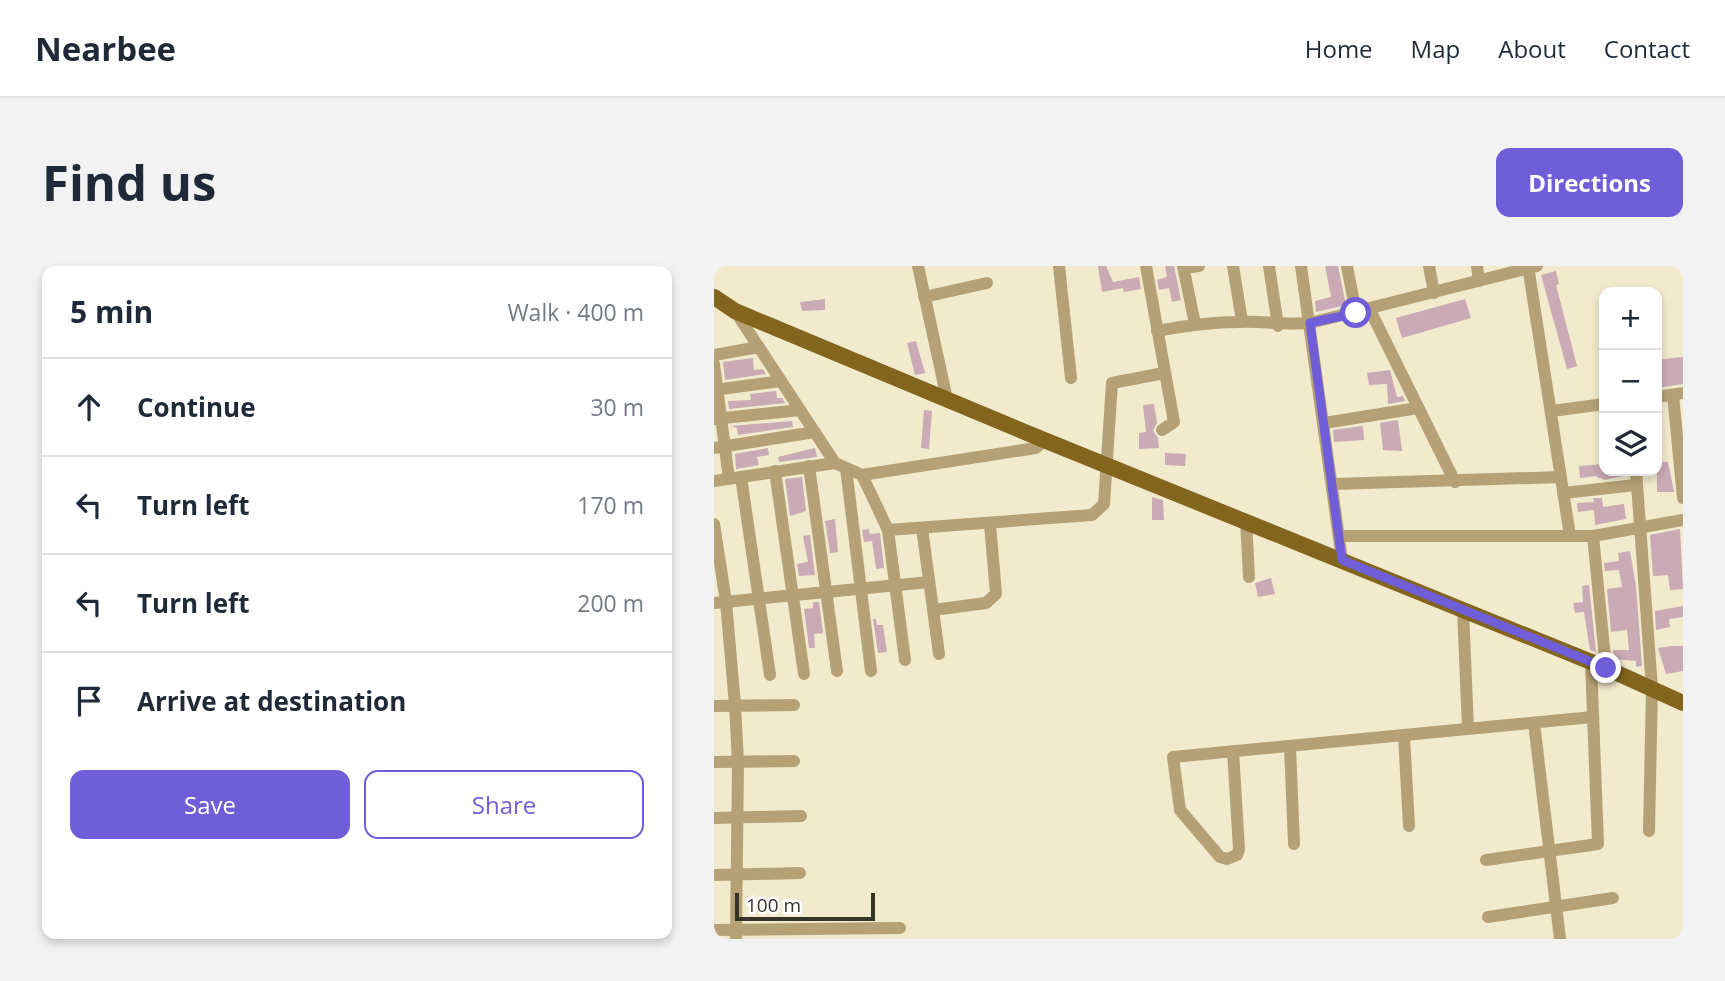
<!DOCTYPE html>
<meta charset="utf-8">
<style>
body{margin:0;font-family:"Open Sans",sans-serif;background:#f2f2f3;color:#1f2937}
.controls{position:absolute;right:21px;top:21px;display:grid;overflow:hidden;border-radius:14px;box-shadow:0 4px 10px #0003}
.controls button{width:63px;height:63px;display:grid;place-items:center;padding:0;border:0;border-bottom:2px solid #e0e1e3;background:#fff;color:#1f2937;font:35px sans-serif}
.scale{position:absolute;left:21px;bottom:18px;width:140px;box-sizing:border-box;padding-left:7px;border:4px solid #363328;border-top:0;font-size:19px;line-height:24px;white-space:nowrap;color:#363328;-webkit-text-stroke:5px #fff;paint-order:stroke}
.stop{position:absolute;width:21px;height:21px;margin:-16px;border:5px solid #6f5ed8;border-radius:50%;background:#fff}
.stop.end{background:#6f5ed8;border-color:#fff;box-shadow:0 2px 7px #0008}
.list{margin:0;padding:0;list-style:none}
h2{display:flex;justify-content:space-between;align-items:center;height:91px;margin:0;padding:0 28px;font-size:30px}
h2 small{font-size:23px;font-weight:400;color:#747a83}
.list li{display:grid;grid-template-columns:46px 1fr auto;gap:21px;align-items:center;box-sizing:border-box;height:98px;padding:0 28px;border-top:2px solid #e0e1e3}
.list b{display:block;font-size:26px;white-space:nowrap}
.list em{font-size:23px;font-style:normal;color:#747a83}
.actions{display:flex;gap:14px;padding:21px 28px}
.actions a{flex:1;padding:16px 0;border:2px solid #6f5ed8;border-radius:14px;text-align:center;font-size:24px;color:#6f5ed8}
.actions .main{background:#6f5ed8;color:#fff}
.icon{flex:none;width:38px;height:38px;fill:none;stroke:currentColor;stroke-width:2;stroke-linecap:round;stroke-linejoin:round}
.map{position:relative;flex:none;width:969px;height:673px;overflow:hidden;border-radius:14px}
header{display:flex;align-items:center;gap:42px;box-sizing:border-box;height:98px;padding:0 35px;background:#fff;border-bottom:2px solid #e0e1e3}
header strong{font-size:33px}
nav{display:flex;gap:38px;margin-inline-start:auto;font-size:24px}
.intro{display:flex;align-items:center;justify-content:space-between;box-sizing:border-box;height:168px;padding:0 42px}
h1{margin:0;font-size:49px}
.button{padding:18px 32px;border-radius:14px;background:#6f5ed8;color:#fff;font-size:24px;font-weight:700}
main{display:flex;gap:42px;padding:0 42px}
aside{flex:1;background:#fff;border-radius:14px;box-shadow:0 4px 10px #0003}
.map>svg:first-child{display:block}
.building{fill:#caaab5}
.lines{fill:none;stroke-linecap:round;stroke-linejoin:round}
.minor{stroke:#b6a177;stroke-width:12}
.major{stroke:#83651e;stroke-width:16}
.route{stroke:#6f5ed8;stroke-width:9}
</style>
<header>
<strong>Nearbee</strong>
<nav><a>Home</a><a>Map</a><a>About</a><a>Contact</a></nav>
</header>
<div class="intro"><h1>Find us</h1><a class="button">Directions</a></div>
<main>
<aside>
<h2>5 min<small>Walk · 400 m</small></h2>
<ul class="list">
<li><svg class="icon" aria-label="ahead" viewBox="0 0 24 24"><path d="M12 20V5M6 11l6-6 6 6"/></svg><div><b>Continue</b></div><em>30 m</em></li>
<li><svg class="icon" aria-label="left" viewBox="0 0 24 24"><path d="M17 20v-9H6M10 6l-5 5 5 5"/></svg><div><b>Turn left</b></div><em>170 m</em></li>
<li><svg class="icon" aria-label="left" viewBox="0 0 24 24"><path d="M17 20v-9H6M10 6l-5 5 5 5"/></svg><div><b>Turn left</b></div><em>200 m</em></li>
<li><svg class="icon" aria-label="arrive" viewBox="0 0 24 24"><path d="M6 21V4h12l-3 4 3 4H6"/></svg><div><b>Arrive at destination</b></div></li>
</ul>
<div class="actions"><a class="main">Save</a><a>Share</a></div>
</aside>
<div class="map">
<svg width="969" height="673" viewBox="0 0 969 673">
<rect width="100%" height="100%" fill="#f1eacd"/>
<g class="building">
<path d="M384,0H392L399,16L425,11L427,23L410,26L409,22L388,26Z"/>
<path d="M451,0H460L467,34L458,36L455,22L445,24L443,14L453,11Z"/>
<path d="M611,0H624L632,39L602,46L601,35L617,31Z"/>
<path d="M842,5L845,18L842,19L863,100L853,103L827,9Z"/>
<path d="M111,33V44L88,45L86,36Z"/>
<path d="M751,33L757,52L688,72L682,52Z"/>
<path d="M202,75L211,107L201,109L193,77Z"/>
<path d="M969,91V118L943,122V94Z"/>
<path d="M39,92L40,104L49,103L52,108L11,114L9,96Z"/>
<path d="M676,104L683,131L689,130L691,135L674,138L673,118L655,119L653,107Z"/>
<path d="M62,125L63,132H68L71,137L15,143L14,135L37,134L36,128Z"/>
<path d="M440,138L443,157L439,165L444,172L445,182L425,183V167L432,166L429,139Z"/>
<path d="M210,144L218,145L215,183L207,182Z"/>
<path d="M684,154L688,185L669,184L666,157Z"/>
<path d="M78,155L79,161L24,169L23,162L17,160Z"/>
<path d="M649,160L650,174L620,176L619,164Z"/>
<path d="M54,182L55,189L43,191L45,199L22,203L21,188Z"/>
<path d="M101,182L103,191L65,196L64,191Z"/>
<path d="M451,187L472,188L471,200L451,199Z"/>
<path d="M943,196H954L960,226H943Z"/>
<path d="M889,198L890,205H908V210L891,214L881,210L866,212L865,200Z"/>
<path d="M88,211L92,245L76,250L71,213Z"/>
<path d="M438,231L449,234L450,254H438Z"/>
<path d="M879,232H888L889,241L910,238L912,253L881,259L880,244L864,246L863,237L880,236Z"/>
<path d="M121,253L124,286L116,287L111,255Z"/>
<path d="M155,263L156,268L166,267L170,302L162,303L158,275L150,276L148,264Z"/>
<path d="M966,263L969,323L956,324L954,309L939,310L936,269Z"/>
<path d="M96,269L101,309L85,310L83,298L94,296L89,270Z"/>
<path d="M916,285L922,320L928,400L922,401V395L900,393L899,384H915L913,364L897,366L893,323L908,321L905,304L891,305L890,297L905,295L904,287Z"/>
<path d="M557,312L561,328L544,331L541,317Z"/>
<path d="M875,319L882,386L876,384L870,346L861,347L859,337L869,336L868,320Z"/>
<path d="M99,336H105L109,367L100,368L101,382H95L90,343L99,342Z"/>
<path d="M969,340V351L955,353L956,361L942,364L941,345Z"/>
<path d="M159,353H162L163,359H169L173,386L164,387Z"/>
<path d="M958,380H969V405L952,408L944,382Z"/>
</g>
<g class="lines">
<g class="minor">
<path d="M204,0L233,133"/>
<path d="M345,0L357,112"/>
<path d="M432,0L460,156L448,164"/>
<path d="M469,0L481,58"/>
<path d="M519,0L528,55"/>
<path d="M555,0L564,60"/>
<path d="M587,0L628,294"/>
<path d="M633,0L642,47"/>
<path d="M715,0L720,27"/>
<path d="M763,0L765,15"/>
<path d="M814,0L856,270"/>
<path d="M470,2L485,0"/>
<path d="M210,31L273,17"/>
<path d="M656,44L741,216"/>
<path d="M21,45L121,197L148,209L322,182L330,174"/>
<path d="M443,65C470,60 497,56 525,56C549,55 571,59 596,57L823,0"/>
<path d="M0,89L45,81"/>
<path d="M0,98L15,213"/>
<path d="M0,124L67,115"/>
<path d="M959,129L969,232"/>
<path d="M943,131L969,127"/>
<path d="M838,145L890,138"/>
<path d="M0,153L86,144"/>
<path d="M610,157L704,142"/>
<path d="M0,182L101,166"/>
<path d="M95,200L123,405"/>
<path d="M132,202L157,405"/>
<path d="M61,205L90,408"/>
<path d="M922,205L938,422L935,565"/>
<path d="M148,209L174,264L378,249L390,238L398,117L450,107"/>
<path d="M27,211L56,409"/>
<path d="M0,215L121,197"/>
<path d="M619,218L847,211"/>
<path d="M849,227L922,219"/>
<path d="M532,255L535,311"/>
<path d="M0,258L12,336L21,439L24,496L22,673"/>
<path d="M208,262L225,388"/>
<path d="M174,264L191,394"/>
<path d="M627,270H879L969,254"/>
<path d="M879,270L892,402"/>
<path d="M0,337L215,316"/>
<path d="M749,343L754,463"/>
<path d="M219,344L272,337L282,328L276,258"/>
<path d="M0,440L80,439"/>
<path d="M820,457L846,673"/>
<path d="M690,470L695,560"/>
<path d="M576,480L580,578"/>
<path d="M519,485L525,583L523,589L513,593L506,591L466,544L459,491L879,451"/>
<path d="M0,496L80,495"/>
<path d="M0,552L87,550"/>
<path d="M772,594L884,578L877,396"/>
<path d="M0,609L86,607"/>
<path d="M774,651L899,632"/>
<path d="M0,664L186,662"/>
</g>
<path class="major" d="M0,31L21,45L330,174L892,402L969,437"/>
</g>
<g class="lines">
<path class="route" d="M642,47L596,57L628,294L892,402"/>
</g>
</svg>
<div class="controls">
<button>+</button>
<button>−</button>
<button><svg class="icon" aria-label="layers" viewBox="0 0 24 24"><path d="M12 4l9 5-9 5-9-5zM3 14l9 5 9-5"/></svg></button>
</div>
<div class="scale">100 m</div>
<div class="stop" style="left:642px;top:47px"></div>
<div class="stop end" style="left:892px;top:402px"></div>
</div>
</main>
